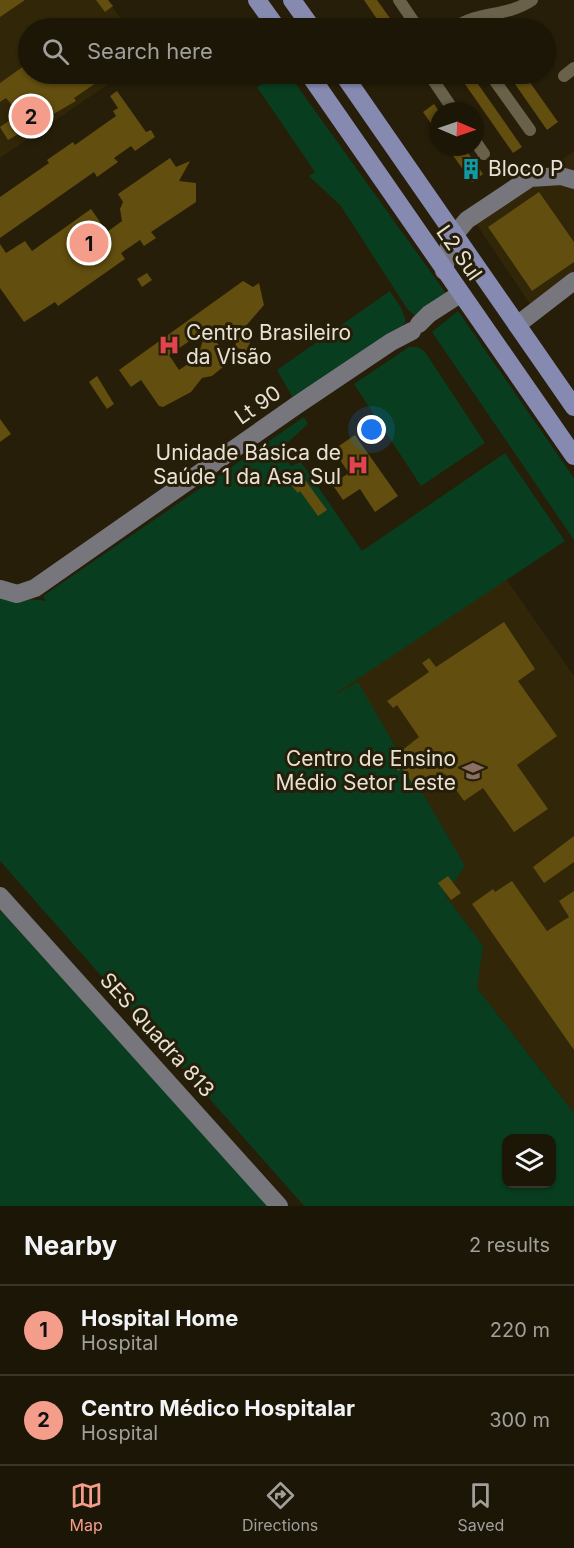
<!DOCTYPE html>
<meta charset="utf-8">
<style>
body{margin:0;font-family:Inter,sans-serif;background:#251f10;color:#f1f3f6}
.controls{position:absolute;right:18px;bottom:18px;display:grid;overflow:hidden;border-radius:12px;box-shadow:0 2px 4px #0004}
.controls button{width:54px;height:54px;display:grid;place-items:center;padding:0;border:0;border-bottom:2px solid #3a3528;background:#1c1606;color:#f1f3f6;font:30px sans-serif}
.compass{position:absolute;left:430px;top:102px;width:54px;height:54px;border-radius:50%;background:#1c1606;box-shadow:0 2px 4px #0004;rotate:92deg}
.you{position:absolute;left:372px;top:430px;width:21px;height:21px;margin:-15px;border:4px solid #fff;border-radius:50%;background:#1a73e8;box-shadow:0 0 0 9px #1a73e833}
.badge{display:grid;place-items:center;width:39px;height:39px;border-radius:50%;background:#f49d8b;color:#111;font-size:20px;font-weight:700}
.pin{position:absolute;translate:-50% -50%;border:3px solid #fff;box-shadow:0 2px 6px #0006}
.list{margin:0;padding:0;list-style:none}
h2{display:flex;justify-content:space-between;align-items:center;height:78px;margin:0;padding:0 24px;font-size:26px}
h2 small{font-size:20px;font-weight:400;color:#a09f9b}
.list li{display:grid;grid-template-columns:39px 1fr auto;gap:18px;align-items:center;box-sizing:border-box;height:90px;padding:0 24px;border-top:2px solid #3a3528}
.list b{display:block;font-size:22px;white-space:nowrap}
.list p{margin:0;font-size:20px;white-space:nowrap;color:#a09f9b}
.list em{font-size:20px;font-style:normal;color:#a09f9b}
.icon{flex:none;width:33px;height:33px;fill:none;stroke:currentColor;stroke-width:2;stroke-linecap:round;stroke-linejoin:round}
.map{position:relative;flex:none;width:574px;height:1206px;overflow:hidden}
.search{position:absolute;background:#1c1606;box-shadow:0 2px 4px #0004;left:18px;right:18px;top:18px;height:66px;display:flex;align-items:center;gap:15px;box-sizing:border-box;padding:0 21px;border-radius:33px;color:#a09f9b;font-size:22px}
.sheet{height:258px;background:#1c1606}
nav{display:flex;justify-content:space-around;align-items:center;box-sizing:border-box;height:84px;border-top:2px solid #3a3528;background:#1c1606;font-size:16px;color:#a09f9b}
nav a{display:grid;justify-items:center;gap:3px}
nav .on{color:#f49d8b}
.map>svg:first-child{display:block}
.built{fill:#312608}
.green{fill:#083e1f;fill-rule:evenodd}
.building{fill:#624e0e;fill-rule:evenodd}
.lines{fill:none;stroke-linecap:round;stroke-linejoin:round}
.street{stroke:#696149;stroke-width:12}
.secondary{stroke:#78767d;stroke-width:18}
.primary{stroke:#868ab1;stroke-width:18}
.labels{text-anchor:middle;stroke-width:6;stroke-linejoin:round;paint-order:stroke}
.poi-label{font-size:21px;fill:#e7e2d5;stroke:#261e08;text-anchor:start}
.street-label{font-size:21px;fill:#e7e2d5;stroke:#261e08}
</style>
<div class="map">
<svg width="574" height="1206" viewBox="0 0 574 1206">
<rect width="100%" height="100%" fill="#261e08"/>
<g class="built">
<path d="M0,0H108L127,28H28V74H123L0,158Z"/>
<path d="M574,151V274L530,304L473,219Z"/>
<path d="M497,566L574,676V1113L395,883L313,691Z"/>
</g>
<g class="green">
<path d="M281,74L290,76L450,299L417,317L408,310L341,206L309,176L315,172L257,87Z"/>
<path d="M390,291L401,308L406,321L391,342L297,405L277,370Z"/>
<path d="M458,311L574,478V540L432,332Z"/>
<path d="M409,347H418L425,352L485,443L421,486L354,384Z"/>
<path d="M304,417L308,424L279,450L291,466L301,462L362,551L505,453L565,541L329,698L358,682L465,866L445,895L483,946L477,988L574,1113V1206H304L0,861V596L46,601L43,596ZM506,1138H552V1184H506Z"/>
<path d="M0,910L268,1206H0Z"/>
</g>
<g class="building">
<path d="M0,0H25L0,17Z"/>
<path d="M96,0H108L113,6L105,12Z"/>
<path d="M364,0H377L397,28H383Z"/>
<path d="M28,63V74H98L92,79L96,83L74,98L76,101L8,140L0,127L13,118L11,116L17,111L6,98L0,102V83Z"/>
<path d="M458,74H471L522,147L513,153Z"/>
<path d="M508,74H524L558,122L547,130Z"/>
<path d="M117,91L146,132L151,130L155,137L135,151L131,146L114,158L118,162L97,177L94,172L0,238V197L49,163L47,160L73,142L75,145L116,116L113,111L118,108L110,96Z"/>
<path d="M434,104L439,111V135L423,112Z"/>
<path d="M447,147H464L483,174L472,182Z"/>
<path d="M170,158L176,167L190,161L179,181L196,183V202L151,232L156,238L144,246L140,240L121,253L125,259L58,306L55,302L24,322L0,288V244L6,253L25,241L32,251L91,209L107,232L122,221L120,209L123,202L118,194Z"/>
<path d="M539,192L574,242V262L532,291L488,227Z"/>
<path d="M147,273L152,280L142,287L137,279Z"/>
<path d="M243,281L253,287L259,283L264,305L245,327L253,334L247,350L235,348L239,326L213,339L223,349V367L212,376L202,378L191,392L163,407L159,406L141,380L131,387L119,370ZM207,329L197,358L179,370L169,355Z"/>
<path d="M97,376L114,404L107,409L89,382Z"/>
<path d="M0,419L11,434L0,442Z"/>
<path d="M355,435L398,496L375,512L360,489L343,500L332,484L349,473L333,450Z"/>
<path d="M297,469L327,510L318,516L300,491L298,493L285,478Z"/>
<path d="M504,622L535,669L518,681L557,736L517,765L548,809L514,832L483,788L464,801L445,774L418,792L402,768L398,771L391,759L419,737L397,705L393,708L387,701L429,672L422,663L429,658L436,667Z"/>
<path d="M574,836V862L544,883L533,867Z"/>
<path d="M448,876L461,893L451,900L438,883Z"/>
<path d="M512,881L547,931L569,917L559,901L574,891V1050L472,904L493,889L495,892Z"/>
</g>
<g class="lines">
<g class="street">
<path d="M399,0L418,28"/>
<path d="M454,28C480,10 505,18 532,0"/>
<path d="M429,74L454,111"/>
<path d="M490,74L530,130"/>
<path d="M564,76L574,68"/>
<path d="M475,141L484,154"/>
</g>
<g class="secondary">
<path d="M444,271L450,240L467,220L530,178L561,176L574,180"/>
<path d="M419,324L429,314L460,294"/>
<path d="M517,325L574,281"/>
<path d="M0,589L17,594L35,588L297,405L391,342L412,331"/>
<path d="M0,896L279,1206"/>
</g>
<g class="primary">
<path d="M257,0L277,28"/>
<path d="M292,0L312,28"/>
<path d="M309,74L574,456"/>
<path d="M343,74L574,407"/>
</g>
</g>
<defs>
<symbol id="building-bare" viewBox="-9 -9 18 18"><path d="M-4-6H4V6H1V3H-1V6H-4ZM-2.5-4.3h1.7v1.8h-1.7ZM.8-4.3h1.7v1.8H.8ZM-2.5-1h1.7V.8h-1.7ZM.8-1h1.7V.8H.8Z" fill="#0f9aa8" stroke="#261e08" stroke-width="2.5" paint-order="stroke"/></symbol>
<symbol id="hospital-bare" viewBox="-9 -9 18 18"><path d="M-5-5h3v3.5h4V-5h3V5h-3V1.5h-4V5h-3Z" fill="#e0444e" stroke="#261e08" stroke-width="2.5" paint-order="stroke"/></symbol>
<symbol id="university-bare" viewBox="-9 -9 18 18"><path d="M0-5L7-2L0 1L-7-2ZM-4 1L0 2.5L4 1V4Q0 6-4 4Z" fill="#8d6e63" stroke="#261e08" stroke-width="2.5" paint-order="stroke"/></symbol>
</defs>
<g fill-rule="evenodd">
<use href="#building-bare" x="456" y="154" width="30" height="30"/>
<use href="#hospital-bare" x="154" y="330" width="30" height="30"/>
<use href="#hospital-bare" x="343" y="450" width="30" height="30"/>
<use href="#university-bare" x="458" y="756" width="30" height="30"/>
</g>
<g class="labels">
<g class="poi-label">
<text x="488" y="176">Bloco P</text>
<text x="186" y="340">Centro Brasileiro<tspan x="186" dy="24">da Visão</tspan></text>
<text x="341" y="460" text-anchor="end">Unidade Básica de<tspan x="341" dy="24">Saúde 1 da Asa Sul</tspan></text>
<text x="456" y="766" text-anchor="end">Centro de Ensino<tspan x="456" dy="24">Médio Setor Leste</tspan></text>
</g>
<g class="street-label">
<text transform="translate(459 253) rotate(55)" y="7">L2 Sul</text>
<text transform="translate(258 405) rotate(-35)" y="7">Lt 90</text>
<text transform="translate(157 1035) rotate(48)" y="7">SES Quadra 813</text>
</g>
</g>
</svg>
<div class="controls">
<button><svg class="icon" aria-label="layers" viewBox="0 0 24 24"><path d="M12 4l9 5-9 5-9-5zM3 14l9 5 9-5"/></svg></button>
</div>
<svg class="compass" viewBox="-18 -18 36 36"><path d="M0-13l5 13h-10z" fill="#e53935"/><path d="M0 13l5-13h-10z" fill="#a09f9b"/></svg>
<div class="you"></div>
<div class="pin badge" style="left:89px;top:243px">1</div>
<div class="pin badge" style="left:31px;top:116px">2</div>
<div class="search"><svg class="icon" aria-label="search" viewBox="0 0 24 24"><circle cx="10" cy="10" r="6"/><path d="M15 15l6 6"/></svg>Search here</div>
</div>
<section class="sheet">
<h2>Nearby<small>2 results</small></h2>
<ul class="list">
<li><span class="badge">1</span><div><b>Hospital Home</b><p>Hospital</p></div><em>220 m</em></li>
<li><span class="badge">2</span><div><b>Centro Médico Hospitalar</b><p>Hospital</p></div><em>300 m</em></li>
</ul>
</section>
<nav>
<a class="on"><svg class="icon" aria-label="map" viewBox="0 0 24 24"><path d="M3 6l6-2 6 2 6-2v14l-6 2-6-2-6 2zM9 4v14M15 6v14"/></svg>Map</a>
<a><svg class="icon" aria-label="directions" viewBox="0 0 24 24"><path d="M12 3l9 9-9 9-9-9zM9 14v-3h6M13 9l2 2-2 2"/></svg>Directions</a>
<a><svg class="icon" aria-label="saved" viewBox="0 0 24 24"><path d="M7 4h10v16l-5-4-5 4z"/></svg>Saved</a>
</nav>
